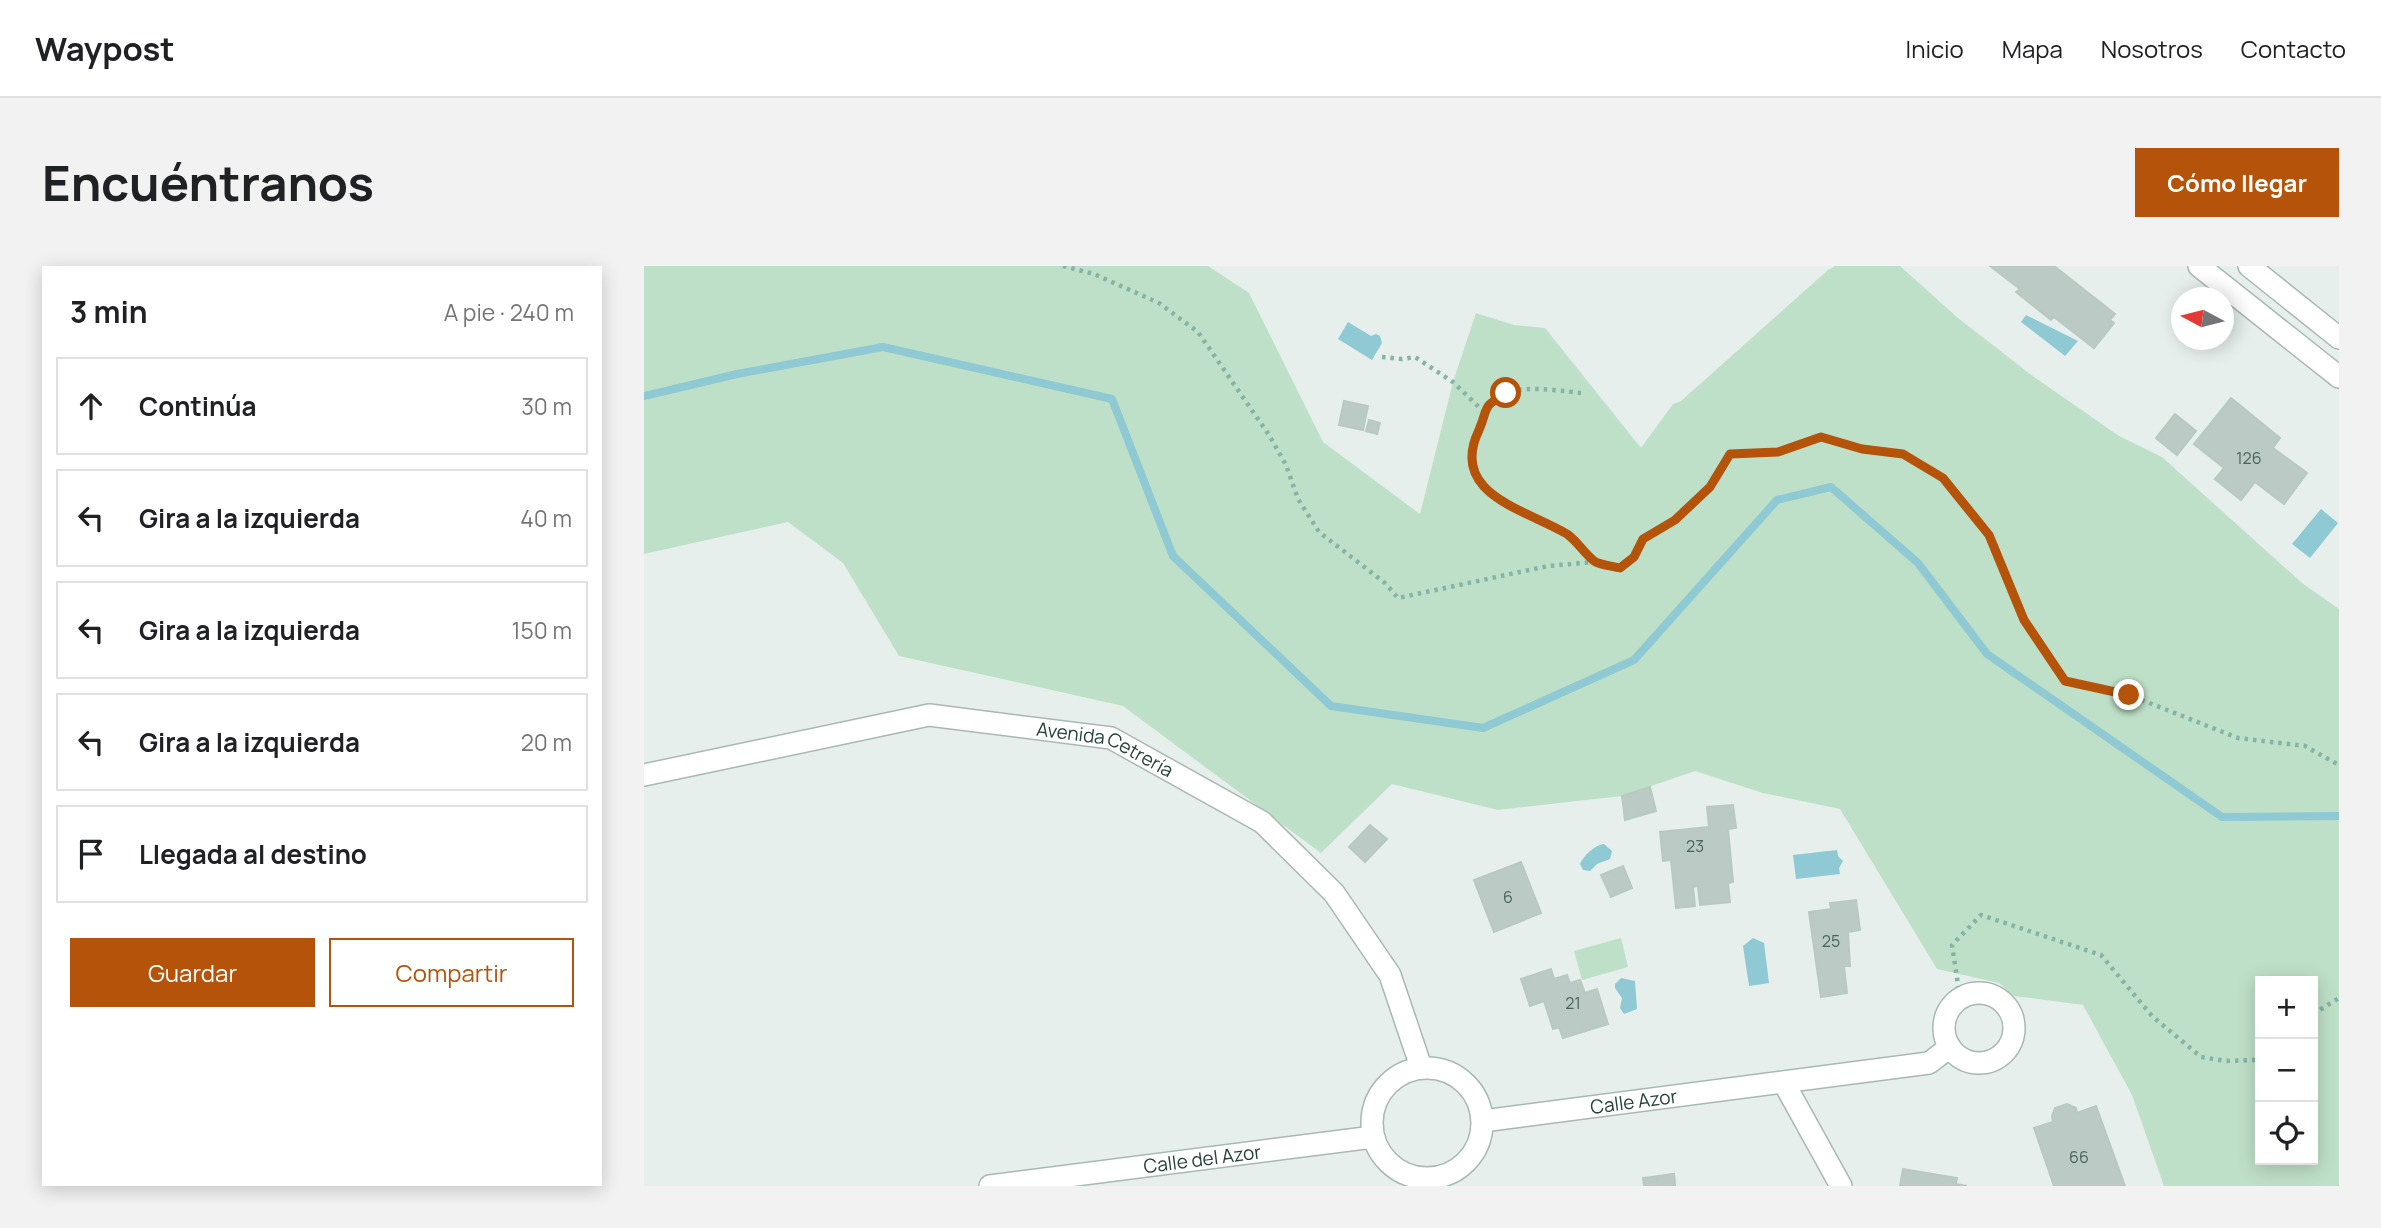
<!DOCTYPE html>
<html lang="es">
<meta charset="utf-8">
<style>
body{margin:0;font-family:Manrope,sans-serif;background:#f2f2f2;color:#202124}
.controls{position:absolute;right:21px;bottom:21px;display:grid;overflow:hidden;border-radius:0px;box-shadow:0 4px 18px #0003}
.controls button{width:63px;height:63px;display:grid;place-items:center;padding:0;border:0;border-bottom:2px solid #e0e0e0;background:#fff;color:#202124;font:35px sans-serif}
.compass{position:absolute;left:1527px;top:21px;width:63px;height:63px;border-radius:50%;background:#fff;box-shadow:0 4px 18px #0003;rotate:277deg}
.stop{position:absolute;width:21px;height:21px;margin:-16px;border:5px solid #b45309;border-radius:50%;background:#fff}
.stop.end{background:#b45309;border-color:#fff;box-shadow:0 2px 7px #0008}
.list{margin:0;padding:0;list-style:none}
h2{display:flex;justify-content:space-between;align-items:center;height:91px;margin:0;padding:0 28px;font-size:30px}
h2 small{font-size:23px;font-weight:400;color:#757577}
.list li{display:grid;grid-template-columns:46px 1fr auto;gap:21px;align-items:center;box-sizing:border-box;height:98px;margin:0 14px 14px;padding:0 14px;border:2px solid #e0e0e0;border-radius:0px}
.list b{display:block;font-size:26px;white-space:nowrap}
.list em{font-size:23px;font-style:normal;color:#757577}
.actions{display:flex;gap:14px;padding:21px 28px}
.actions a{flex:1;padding:16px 0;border:2px solid #b45309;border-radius:0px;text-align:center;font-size:24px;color:#b45309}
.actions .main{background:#b45309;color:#fff}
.icon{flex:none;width:38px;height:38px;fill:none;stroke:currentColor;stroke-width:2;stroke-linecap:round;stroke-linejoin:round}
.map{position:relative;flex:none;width:1695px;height:920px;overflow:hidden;border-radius:0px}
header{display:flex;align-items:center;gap:42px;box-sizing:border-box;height:98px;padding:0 35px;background:#fff;border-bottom:2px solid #e0e0e0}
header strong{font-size:33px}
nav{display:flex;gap:38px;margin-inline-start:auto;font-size:24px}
.intro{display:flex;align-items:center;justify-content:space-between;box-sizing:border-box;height:168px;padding:0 42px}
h1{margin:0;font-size:49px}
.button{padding:18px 32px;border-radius:0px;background:#b45309;color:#fff;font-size:24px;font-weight:700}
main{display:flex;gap:42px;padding:0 42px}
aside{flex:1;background:#fff;border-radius:0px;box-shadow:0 4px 18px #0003}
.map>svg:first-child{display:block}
.green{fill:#bfe0c8;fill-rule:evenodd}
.water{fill:#8ec9d4}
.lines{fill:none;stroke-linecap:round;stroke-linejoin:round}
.stream{stroke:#8ec9d4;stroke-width:8}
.building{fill:#bbcac4;stroke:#b8c9c2;stroke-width:2}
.minor-casing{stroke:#a8b8b2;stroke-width:24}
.path{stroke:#86b3a5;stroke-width:4.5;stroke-dasharray:3.5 5;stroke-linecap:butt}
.minor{stroke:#fff;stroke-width:21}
.route{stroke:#b45309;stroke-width:9}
.labels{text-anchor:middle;stroke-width:5;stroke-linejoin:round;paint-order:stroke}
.number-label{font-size:16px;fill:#4a645c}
.street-label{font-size:19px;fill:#24423a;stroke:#f7fbf9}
</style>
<header>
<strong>Waypost</strong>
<nav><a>Inicio</a><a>Mapa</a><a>Nosotros</a><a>Contacto</a></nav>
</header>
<div class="intro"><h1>Encuéntranos</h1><a class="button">Cómo llegar</a></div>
<main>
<aside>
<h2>3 min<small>A pie · 240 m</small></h2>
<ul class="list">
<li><svg class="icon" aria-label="ahead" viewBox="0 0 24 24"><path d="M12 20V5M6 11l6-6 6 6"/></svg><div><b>Continúa</b></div><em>30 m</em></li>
<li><svg class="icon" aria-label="left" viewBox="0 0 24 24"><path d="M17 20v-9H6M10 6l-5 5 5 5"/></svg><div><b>Gira a la izquierda</b></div><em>40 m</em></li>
<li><svg class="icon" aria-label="left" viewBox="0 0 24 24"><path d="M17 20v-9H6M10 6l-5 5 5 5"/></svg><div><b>Gira a la izquierda</b></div><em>150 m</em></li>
<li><svg class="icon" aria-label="left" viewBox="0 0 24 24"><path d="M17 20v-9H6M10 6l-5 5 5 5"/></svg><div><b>Gira a la izquierda</b></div><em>20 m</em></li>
<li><svg class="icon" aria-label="arrive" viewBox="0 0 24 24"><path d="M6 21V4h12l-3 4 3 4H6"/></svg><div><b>Llegada al destino</b></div></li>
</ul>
<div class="actions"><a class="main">Guardar</a><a>Compartir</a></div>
</aside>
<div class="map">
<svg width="1695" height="920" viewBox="0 0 1695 920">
<rect width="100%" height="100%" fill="#e6efeb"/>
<g class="green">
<path d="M0,0H564L605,27L679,176L776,248L809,116L832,47L870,59L901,62L997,182L1029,138L1037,135L1184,4L1191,0H1256L1314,52L1386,108L1475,170L1518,191L1658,317L1695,343V920H1520L1488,829L1439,739L1370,730L1355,717L1293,703L1196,543L1119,527L1051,505L978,530L854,544L748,518L677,587L479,440L255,390L199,297L144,256L0,288ZM1616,715H1669V894H1616Z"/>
<path d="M977,672L984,701L938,714L930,685Z"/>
</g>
<g class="water">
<path d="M1382,49L1434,75L1421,90L1377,56Z"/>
<path d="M704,56L727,70L732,68L736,70L738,77L728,94L694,73Z"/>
<path d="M1677,243L1694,257L1666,292L1648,278Z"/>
<path d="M960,578L968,585L966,593L953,598L946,605L939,604L936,598C940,589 951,579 960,578Z"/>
<path d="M1193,584L1194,590L1199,595L1195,602L1196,608L1152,613L1149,589Z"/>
<path d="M1109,672L1120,677L1125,717L1105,720L1099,680Z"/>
<path d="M977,712L991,715L993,743L980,748L976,742L978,732L971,722V718Z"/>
</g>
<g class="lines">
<path class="stream" d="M0,130L93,108L239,81L468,133L529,290L687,440L839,462L990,394L1133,234L1187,221L1274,297L1343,388L1578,551L1695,550"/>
</g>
<g class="building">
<path d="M1346,0H1410L1471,48L1466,54L1470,57L1450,82L1410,51L1407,54L1372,26L1376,23Z"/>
<path d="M1587,132L1636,172L1629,182L1663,207L1640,238L1611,216L1597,234L1571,213L1580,202L1550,178Z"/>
<path d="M700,135L724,140L719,164L695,159Z"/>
<path d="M1531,148L1552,165L1533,189L1512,172Z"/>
<path d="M725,154L736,157L733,168L722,165Z"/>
<path d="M1006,521L1012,545L981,554L978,530Z"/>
<path d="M1089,539L1092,562L1084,563L1089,616L1084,617L1086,636L1056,639L1054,620L1049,621L1051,640L1032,642L1027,594L1019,595L1016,566L1065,561L1063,541Z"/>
<path d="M726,559L743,573L721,596L705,581Z"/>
<path d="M877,596L897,647L850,666L830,614Z"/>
<path d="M979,600L988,622L967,631L957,609Z"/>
<path d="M1212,634L1216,664L1204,666L1206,700H1200L1203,727L1177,731L1165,646L1187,643L1186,637Z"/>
<path d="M907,703L910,713L923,709L926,717L936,714L941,727L953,723L964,758L919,772L915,761L909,763L900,735L886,740L877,713Z"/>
<path d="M1423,838L1432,842L1433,847L1452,840L1481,920H1410L1390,862L1409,856L1408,850L1411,842Z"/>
<path d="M1259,903L1313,912L1312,918L1323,920H1256Z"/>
<path d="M1030,908L1031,920H1000L999,912Z"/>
<path d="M1030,908L1031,920H1014L1013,911Z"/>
</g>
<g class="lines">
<defs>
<g id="minor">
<path d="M1555,0L1695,111"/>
<path d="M1605,0L1695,72"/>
<path id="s1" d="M0,509L285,449L467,472L618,556L690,627L746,709L777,801"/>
<circle cx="1335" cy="762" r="35"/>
<circle cx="783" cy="857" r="55"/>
<path d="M1140,817L1197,920"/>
<path id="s2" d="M839,855L1285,797L1306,781"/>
<path id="s3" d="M346,920L729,871"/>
</g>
</defs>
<use href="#minor" class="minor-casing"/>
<g class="path">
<path d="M419,0L450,8L515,37L554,66L625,169L642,199L654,233L675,266L741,317L754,332L904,300L951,296L976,302L990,291L999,273L1031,254L1066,221L1086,188L1134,186L1176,171L1218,183L1259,188L1299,212L1345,269L1380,353L1421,415L1485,429L1594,472L1661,480L1695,499"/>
<path d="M738,91L758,93L771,91L809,116L839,145"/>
<path d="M937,127C908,124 846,112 839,152C837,164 828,175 827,188C822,233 895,249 924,269C934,275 942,287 950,295"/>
<path d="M1316,732L1308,679L1337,649L1457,689L1508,750L1557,791L1582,795L1611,794L1616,792"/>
<path d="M1669,748L1695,732"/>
</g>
<use href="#minor" class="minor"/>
</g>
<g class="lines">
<path class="route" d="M862,127C837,142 845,140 835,164C804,228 881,243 923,268C933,275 940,287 950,295C956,299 968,300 976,302L990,291L999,273L1031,254L1066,221L1086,188L1134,186L1177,171L1218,183L1259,188L1299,212L1345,269L1380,354L1421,415L1485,429"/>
</g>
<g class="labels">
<g class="number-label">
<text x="1605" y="198">126</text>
<text x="1051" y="586">23</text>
<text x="864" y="637">6</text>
<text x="1187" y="681">25</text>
<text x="929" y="743">21</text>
<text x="1435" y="897">66</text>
</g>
<g class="street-label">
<text dy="7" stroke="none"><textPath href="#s1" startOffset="472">Avenida Cetrería</textPath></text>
<text dy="7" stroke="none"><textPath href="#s2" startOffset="152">Calle Azor</textPath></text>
<text dy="7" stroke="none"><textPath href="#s3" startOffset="214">Calle del Azor</textPath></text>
</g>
</g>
</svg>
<div class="controls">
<button>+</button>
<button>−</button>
<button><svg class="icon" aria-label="locate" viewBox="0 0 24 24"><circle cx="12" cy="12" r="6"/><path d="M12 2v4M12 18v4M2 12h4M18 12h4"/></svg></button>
</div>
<svg class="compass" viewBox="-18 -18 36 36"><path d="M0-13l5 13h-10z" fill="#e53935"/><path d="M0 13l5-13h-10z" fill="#757577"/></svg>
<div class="stop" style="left:862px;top:127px"></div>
<div class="stop end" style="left:1485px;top:429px"></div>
</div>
</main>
